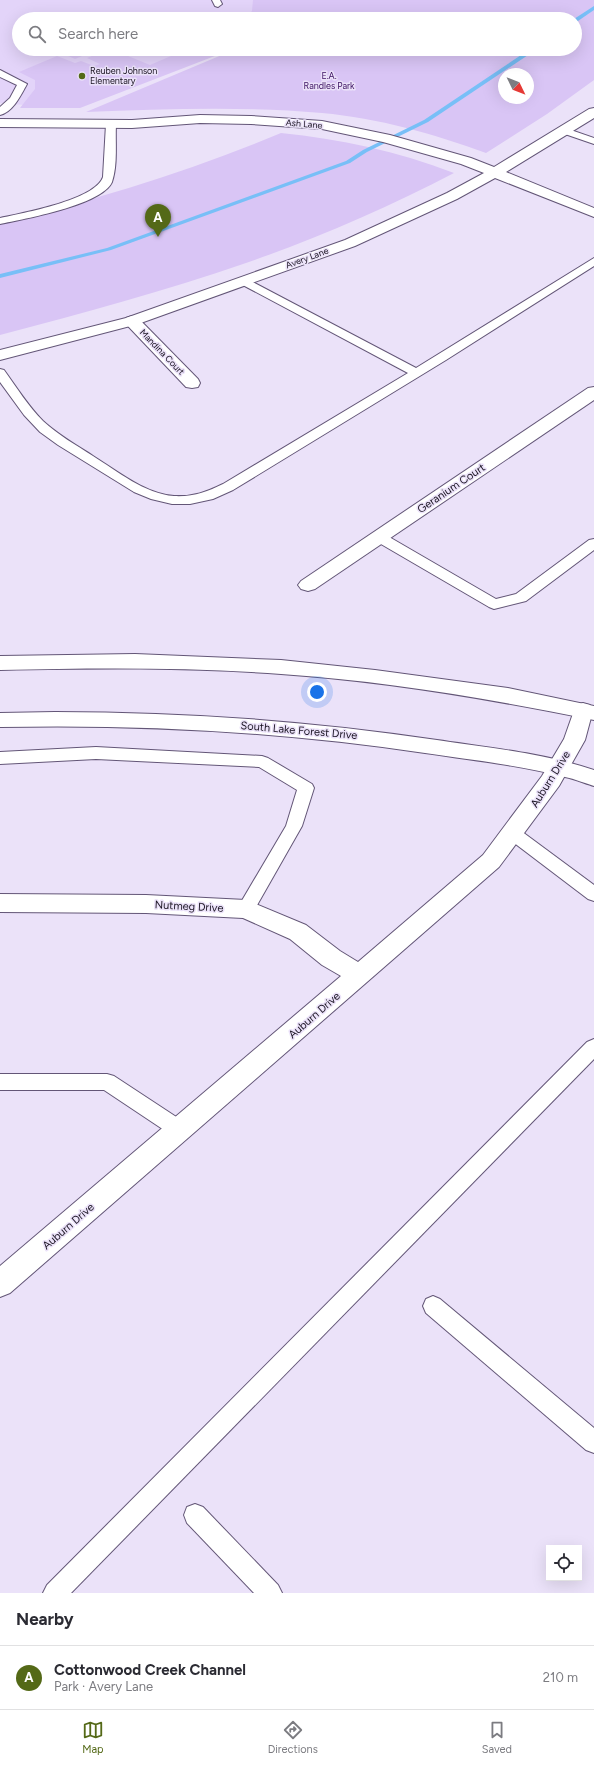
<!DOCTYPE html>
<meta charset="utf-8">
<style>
body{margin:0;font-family:Figtree,sans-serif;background:#f2f2f3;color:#2b2b33}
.controls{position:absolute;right:12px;bottom:12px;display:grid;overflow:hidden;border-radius:0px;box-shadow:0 4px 16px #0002}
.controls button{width:36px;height:36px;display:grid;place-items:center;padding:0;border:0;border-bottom:1px solid #e1e1e2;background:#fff;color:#2b2b33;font:20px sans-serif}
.compass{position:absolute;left:498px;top:68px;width:36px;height:36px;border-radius:50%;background:#fff;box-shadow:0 4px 16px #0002;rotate:133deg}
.you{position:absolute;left:317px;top:692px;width:14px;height:14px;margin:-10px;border:3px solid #fff;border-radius:50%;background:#1a73e8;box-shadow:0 0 0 6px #1a73e833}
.badge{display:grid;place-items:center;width:26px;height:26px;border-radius:50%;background:#546917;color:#fff;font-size:13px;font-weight:700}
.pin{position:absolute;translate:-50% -33px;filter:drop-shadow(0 1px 2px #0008)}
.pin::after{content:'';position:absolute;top:21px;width:14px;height:12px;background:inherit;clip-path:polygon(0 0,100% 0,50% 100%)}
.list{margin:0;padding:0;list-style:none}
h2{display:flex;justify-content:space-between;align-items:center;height:52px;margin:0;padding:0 16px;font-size:17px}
h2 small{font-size:13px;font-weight:400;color:#7c7c81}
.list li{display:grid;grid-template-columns:26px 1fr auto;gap:12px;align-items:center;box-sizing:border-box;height:64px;padding:0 16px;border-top:1px solid #e1e1e2}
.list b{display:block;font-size:15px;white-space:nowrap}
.list p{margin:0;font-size:13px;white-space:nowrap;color:#7c7c81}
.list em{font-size:13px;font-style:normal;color:#7c7c81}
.icon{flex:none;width:22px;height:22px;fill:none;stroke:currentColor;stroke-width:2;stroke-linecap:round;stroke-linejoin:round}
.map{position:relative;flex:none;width:594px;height:1593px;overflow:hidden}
.search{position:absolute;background:#fff;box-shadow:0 4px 16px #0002;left:12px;right:12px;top:12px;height:44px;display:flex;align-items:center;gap:10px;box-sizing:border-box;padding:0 14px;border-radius:22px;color:#7c7c81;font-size:15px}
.sheet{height:116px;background:#fff}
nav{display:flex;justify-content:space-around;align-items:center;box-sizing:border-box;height:56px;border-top:1px solid #e1e1e2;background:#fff;font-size:11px;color:#7c7c81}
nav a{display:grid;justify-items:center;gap:2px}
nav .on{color:#546917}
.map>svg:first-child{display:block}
.built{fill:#e3d4f9}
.green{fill:#d9c5f5;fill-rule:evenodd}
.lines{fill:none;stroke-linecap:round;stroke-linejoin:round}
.stream{fill:#78bff7;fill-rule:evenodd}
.service-casing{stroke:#635677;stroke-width:2}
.minor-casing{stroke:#635677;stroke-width:2}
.tertiary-casing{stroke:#635677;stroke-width:2}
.secondary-casing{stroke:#635677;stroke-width:2}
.service{fill:#fff;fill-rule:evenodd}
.minor{fill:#fff;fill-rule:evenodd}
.tertiary{fill:#fff;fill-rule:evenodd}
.secondary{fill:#fff;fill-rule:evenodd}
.poi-dot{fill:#546917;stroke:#ebe2f9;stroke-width:1.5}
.labels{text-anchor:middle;stroke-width:3;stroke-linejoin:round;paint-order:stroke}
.far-poi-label{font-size:9px;fill:#191321;stroke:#ebe2f9;text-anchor:start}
.far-park-label{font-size:9px;fill:#3c1161;stroke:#ebe2f9}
.far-street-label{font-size:9px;fill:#191321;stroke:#ebe2f9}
.street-label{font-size:11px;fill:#191321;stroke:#ebe2f9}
</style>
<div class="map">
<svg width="594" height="1593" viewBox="0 0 594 1593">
<rect width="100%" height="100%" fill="#ebe2f9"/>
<path class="built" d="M0,0H259L260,19H19V49H233L36,106L0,103Z"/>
<g class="green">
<path d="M253,0H594V80L547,114L486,153C434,134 378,118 322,113C243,106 165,109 86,112L236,49H575V19H245L252,11ZM504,74H528V98H504Z"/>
<path d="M58,49H99L75,59L55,50Z"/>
<path d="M109,49H124L134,53L128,56L150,65L178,53L170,49H233L80,108H20L35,89V80L19,72L57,56L75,63L81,61L94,66L100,64L87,58Z"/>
<path d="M281,133C340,139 397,151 454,173C387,208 318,238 246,263C165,291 83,313 0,335V223C96,200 190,171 281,133Z"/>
</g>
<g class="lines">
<g class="stream">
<path d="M594,6V10L575,23L574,19Z"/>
<path d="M530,49H537L428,122L367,152L350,163L111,250L0,278V274L107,248L346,161L363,150L424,120Z"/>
</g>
<defs>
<g id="service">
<path d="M212,0H220L222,4L218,7L215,6Z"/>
<path d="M0,70L27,84C21,95 13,112 0,115V107L10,98L17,85L0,77Z"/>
<path d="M111,121L116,124C115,142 118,164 112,182C102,205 24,219 0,224V218C23,213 95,200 103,177L106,124Z"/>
<path d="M565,128L594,138V144L562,133L560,131L562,129Z"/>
<path d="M594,258V266L446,360L233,490L213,499L190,504H172L151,499L134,492L58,445L40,432L24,415L0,382V369L4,370C17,388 28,406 43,421C58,435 76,445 93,456C117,471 145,494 174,496C193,497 207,492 223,484L408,373L239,283L237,281L239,279H247L416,368Z"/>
<path d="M379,533L384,534L496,599L516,594L589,540L594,539V550L526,601L494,609L489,607L374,540L372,537L374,534Z"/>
<path d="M96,747L262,756L268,758L312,784L314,788L302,826L252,914L246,916L240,914L237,909L286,826L297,790L259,767L96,759L0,764V752Z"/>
<path d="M511,826L517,828L594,885V901L588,899L505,836L503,832L505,828Z"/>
<path d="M594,1039V1059L71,1593H43L47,1585L587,1042Z"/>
<path d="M0,1074H107L114,1076L187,1124L190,1130L187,1136L180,1138L173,1136L104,1090H0Z"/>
<path d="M433,1296L440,1299L594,1428V1453L586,1450L426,1313L423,1306L426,1299Z"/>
<path d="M195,1504L203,1507L278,1585L282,1593H254L187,1523L184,1515L187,1507Z"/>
</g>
<g id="minor">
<path d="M132,316L138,318L198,379L200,383L198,387L192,388L186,387L126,324L124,321L126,318Z"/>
<path d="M594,387V400L315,589L308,591L301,589L298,585L301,581L588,388Z"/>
<path d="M583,703L590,705L593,710L585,740L559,786L499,867L10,1293L0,1297V1266L341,976L322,965L290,939L243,918L146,913L0,912V894L146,895L246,900L306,925L340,951L358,962L483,855L542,776L564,739L576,705Z"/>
</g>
<path id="tertiary" d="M594,108V118L506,172L594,208V217L495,178L457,199L355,246L138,324L0,360V350L126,318L345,240L447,193L484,173L461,164L383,142L322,129L251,124L200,123L132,128L0,127V119L132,120L200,115L251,116L322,121L390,135L471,158L494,167L589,109Z"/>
<g id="secondary">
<path d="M135,654L281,660L375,670L508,688L594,706V720C491,699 386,681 281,674C187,667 94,668 0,670V656Z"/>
<path d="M55,712C183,712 310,721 437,740C490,748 543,753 594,770V786C584,783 575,779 565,777C519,765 472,760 425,753C284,732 143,724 0,727V713Z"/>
</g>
</defs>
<use href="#service" class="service-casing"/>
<use href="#minor" class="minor-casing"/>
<use href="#tertiary" class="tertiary-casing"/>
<use href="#secondary" class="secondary-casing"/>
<use href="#service" class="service"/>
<use href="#minor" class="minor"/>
<use href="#tertiary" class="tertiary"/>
<use href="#secondary" class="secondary"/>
</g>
<circle class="poi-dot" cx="82" cy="76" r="4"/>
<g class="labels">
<g class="far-poi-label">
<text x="90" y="74">Reuben Johnson<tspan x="90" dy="10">Elementary</tspan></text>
</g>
<g class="far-park-label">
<text x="329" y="79">E.A.<tspan x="329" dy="10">Randles Park</tspan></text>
</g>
<g class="far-street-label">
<text transform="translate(304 124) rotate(5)" y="3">Ash Lane</text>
<text transform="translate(307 258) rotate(-20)" y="3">Avery Lane</text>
<text transform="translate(162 352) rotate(46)" y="3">Mandina Court</text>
</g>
<g class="street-label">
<text transform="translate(451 488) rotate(-34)" y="4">Geranium Court</text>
<text transform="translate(299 730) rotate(5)" y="4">South Lake Forest Drive</text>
<text transform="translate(550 779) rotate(-58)" y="4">Auburn Drive</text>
<text transform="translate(189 906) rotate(3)" y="4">Nutmeg Drive</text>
<text transform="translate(314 1015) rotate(-41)" y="4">Auburn Drive</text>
<text transform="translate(68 1226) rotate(-41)" y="4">Auburn Drive</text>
</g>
</g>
</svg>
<div class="controls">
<button><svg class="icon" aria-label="locate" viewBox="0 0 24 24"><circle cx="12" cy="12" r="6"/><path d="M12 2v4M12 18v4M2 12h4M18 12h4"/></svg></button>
</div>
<svg class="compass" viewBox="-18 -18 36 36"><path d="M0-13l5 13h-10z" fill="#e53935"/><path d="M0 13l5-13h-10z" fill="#7c7c81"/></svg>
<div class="you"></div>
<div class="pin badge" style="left:158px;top:237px">A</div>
<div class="search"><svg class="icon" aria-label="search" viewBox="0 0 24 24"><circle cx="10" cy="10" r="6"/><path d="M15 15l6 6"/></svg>Search here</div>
</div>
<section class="sheet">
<h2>Nearby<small></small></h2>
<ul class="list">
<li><span class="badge">A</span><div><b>Cottonwood Creek Channel</b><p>Park · Avery Lane</p></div><em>210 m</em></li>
</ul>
</section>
<nav>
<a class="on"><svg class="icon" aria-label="map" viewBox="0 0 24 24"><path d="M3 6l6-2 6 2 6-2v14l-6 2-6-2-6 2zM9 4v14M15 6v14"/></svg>Map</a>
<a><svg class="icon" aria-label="directions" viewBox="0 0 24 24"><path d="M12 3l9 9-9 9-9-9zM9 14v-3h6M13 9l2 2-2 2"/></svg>Directions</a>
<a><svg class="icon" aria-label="saved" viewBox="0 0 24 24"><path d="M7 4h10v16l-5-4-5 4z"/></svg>Saved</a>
</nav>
